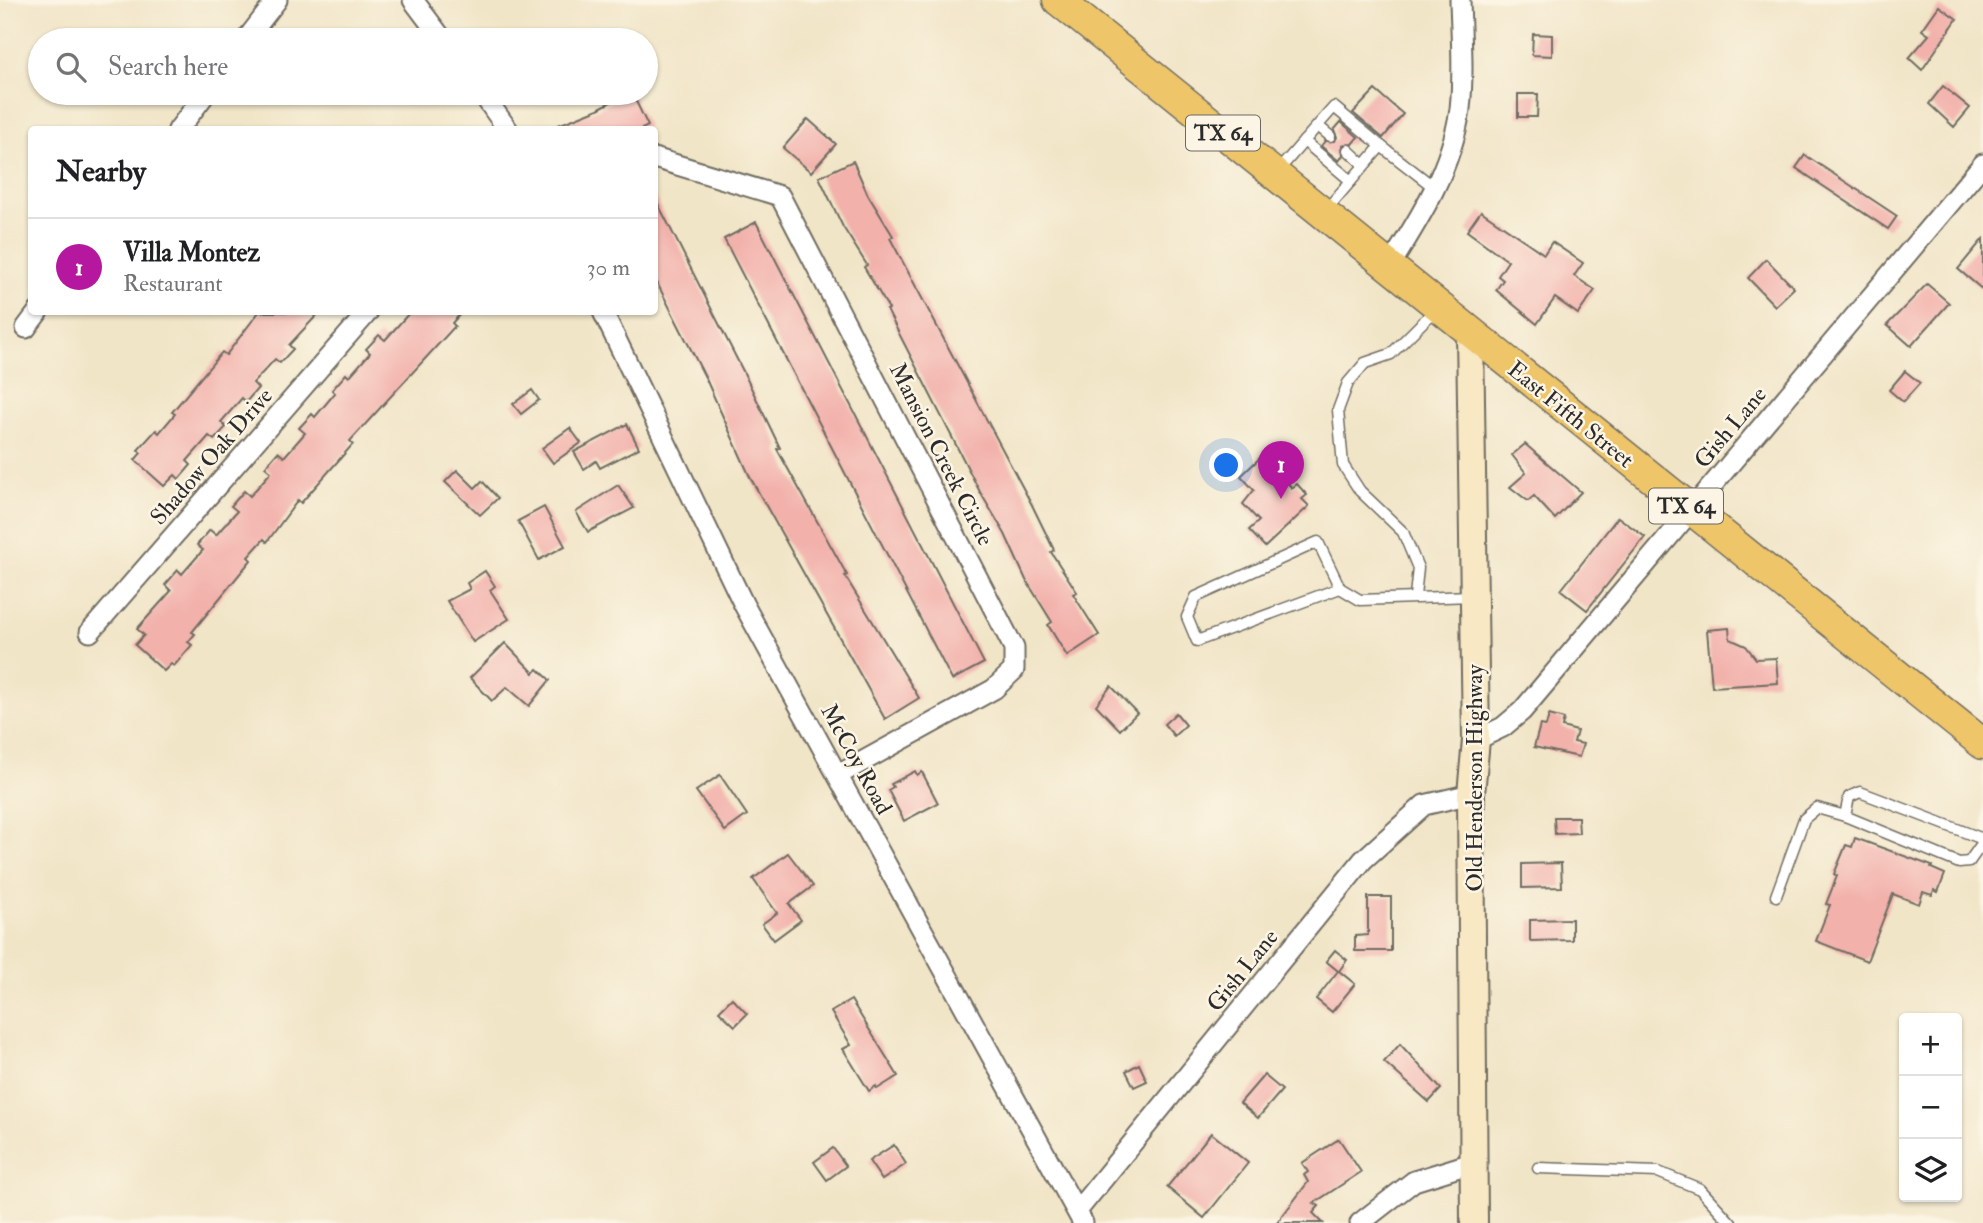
<!DOCTYPE html>
<meta charset="utf-8">
<style>
body{margin:0;font-family:"IM FELL Double Pica",serif;background:#f2f2f2;color:#202124}
.controls{position:absolute;right:21px;bottom:21px;display:grid;overflow:hidden;border-radius:7px;box-shadow:0 2px 5px #0004}
.controls button{width:63px;height:63px;display:grid;place-items:center;padding:0;border:0;border-bottom:2px solid #e0e0e0;background:#fff;color:#202124;font:35px sans-serif}
.you{position:absolute;left:1227px;top:466px;width:24px;height:24px;margin:-18px;border:5px solid #fff;border-radius:50%;background:#1a73e8;box-shadow:0 0 0 10px #1a73e833}
.badge{display:grid;place-items:center;width:46px;height:46px;border-radius:50%;background:#b5179e;color:#fff;font-size:23px;font-weight:700}
.pin{position:absolute;translate:-50% -58px;filter:drop-shadow(0 2px 4px #0008)}
.pin::after{content:'';position:absolute;top:37px;width:24px;height:21px;background:inherit;clip-path:polygon(0 0,100% 0,50% 100%)}
.list{margin:0;padding:0;list-style:none}
h2{display:flex;justify-content:space-between;align-items:center;height:91px;margin:0;padding:0 28px;font-size:30px}
h2 small{font-size:23px;font-weight:400;color:#757577}
.list li{display:grid;grid-template-columns:46px 1fr auto;gap:21px;align-items:center;box-sizing:border-box;height:98px;padding:0 28px;border-top:2px solid #e0e0e0}
.list b{display:block;font-size:26px;white-space:nowrap}
.list p{margin:0;font-size:23px;white-space:nowrap;color:#757577}
.list em{font-size:23px;font-style:normal;color:#757577}
.icon{flex:none;width:38px;height:38px;fill:none;stroke:currentColor;stroke-width:2;stroke-linecap:round;stroke-linejoin:round}
.map{position:relative;flex:none;width:1983px;height:1223px;overflow:hidden}
.search{position:absolute;background:#fff;box-shadow:0 2px 5px #0004;left:28px;top:28px;width:630px;height:77px;display:flex;align-items:center;gap:18px;box-sizing:border-box;padding:0 24px;border-radius:38px;color:#757577;font-size:26px}
.panel{position:absolute;background:#fff;box-shadow:0 2px 5px #0004;left:28px;top:126px;width:630px;height:189px;border-radius:7px}
.map>svg:first-child{display:block}
.building{fill:#f2b1ab}
.lines{fill:none;stroke-linecap:round;stroke-linejoin:round}
.service-casing{stroke:#706c62;stroke-width:13}
.minor-casing{stroke:#706c62;stroke-width:23}
.secondary-casing{stroke:#706c62;stroke-width:30}
.primary-casing{stroke:#706c62;stroke-width:33}
.service{stroke:#fff;stroke-width:10}
.minor{stroke:#fff;stroke-width:19}
.secondary{stroke:#f8e8c3;stroke-width:26}
.primary{stroke:#eec569;stroke-width:30}
.labels{text-anchor:middle;stroke-width:5;stroke-linejoin:round;paint-order:stroke}
.shield{fill:#fcf5e5;stroke:#6a6863;stroke-width:2}
.shield-label{font-size:21px;font-weight:bold;fill:#2b2b2b}
.street-label{font-size:23px;fill:#2b2b2b;stroke:#fcf5e5}
</style>
<div class="map">
<svg width="1983" height="1223" viewBox="0 0 1983 1223">
<rect width="100%" height="100%" fill="#fcf5e5"/>
<filter id="ink" filterUnits="userSpaceOnUse"><feTurbulence type="fractalNoise" baseFrequency=".0143" numOctaves="2"/><feDisplacementMap in="SourceGraphic" scale="14" xChannelSelector="R" yChannelSelector="G"/><feConvolveMatrix kernelMatrix="1 2 1 2 8 2 1 2 1" color-interpolation-filters="sRGB"/></filter>
<filter id="wash" filterUnits="userSpaceOnUse"><feTurbulence type="fractalNoise" baseFrequency=".00686" numOctaves="4" result="noise"/><feDisplacementMap in="SourceGraphic" scale="28" xChannelSelector="R" yChannelSelector="G"/><feGaussianBlur stdDeviation="1.57" result="paint"/><feColorMatrix in="noise" values="0 0 0 0 0 0 0 0 0 0 0 0 0 0 0 0 0 1.4 0 .05"/><feComposite in="paint" operator="in"/></filter>
<g filter="url(#wash)">
<rect width="100%" height="100%" fill="#f1e5c7"/>
<g id="blocks">
<g class="building">
<path d="M1939,6L1957,19L1922,70L1909,58L1929,35L1922,30Z"/>
<path d="M1533,34L1552,35V56L1532,55Z"/>
<path d="M1943,86L1970,108L1954,127L1929,104Z"/>
<path d="M1375,90L1403,114L1383,138L1353,113Z"/>
<path d="M627,93H632L648,126L640,130H546L598,109Z"/>
<path d="M1518,94H1538L1537,117H1518Z"/>
<path d="M808,119L836,144L811,172L783,148Z"/>
<path d="M1341,122L1358,137L1352,144L1342,145L1343,155L1339,161L1321,146L1325,141H1335L1337,137L1334,130Z"/>
<path d="M1805,155L1897,216L1888,229L1796,168Z"/>
<path d="M853,161L868,195L893,236L890,238L1032,505L1054,550L1051,552L1077,592L1073,594L1099,635L1067,656L1048,625L1052,622L1026,580L1005,534L980,492L887,310L889,309L864,267L867,265L843,227L819,177Z"/>
<path d="M654,196L744,373L780,448L777,449L847,575L845,576L919,698L885,719L750,477L706,379L654,277Z"/>
<path d="M1481,211L1544,254L1552,242L1583,263L1574,276L1595,290L1578,314L1555,298L1537,324L1496,290L1503,280L1498,276L1508,261L1467,231Z"/>
<path d="M756,222L984,663L952,680L724,239Z"/>
<path d="M1983,239V290L1958,269Z"/>
<path d="M1766,259L1794,288L1775,306L1748,278Z"/>
<path d="M1927,284L1949,303L1911,346L1887,325Z"/>
<path d="M259,312H320L289,345L293,349L280,363L275,359L253,383L258,388L246,402L242,398L221,422L226,427L214,440L209,436L187,461L191,465L179,479L175,475L164,486L135,460L141,453L138,450L156,430L159,433L175,414L172,412L222,352L226,355Z"/>
<path d="M410,312H462L452,323L455,326L350,441L353,444L301,503L298,500L267,542L264,539L248,557L251,560L192,632L195,634L188,642L192,645L174,666L171,664L164,671L135,645L144,635L137,629L171,591L165,585L178,570L182,574L203,550L197,545L210,530L216,535L237,511L231,506L244,491L250,496L271,472L265,467L278,452L284,457L305,433L299,428L312,414L315,417L335,393L332,390L346,374L349,377L370,353L366,349L379,335L385,340Z"/>
<path d="M1905,371L1920,383L1903,402L1889,390Z"/>
<path d="M532,390L539,400L521,414L513,404Z"/>
<path d="M627,424L639,448L600,468L596,461L584,469L574,452Z"/>
<path d="M570,428L581,443L553,463L542,448Z"/>
<path d="M1525,444L1581,492L1555,519L1534,496L1528,501L1510,487L1526,473L1512,455Z"/>
<path d="M1266,452L1275,462L1272,466L1292,488L1297,484L1307,495L1302,499L1309,506L1265,547L1249,530L1259,521L1243,504L1254,490L1241,476Z"/>
<path d="M457,470L475,488L482,481L498,498L480,515L445,482Z"/>
<path d="M618,485L634,508L588,532L576,512Z"/>
<path d="M544,507L565,546L539,560L518,521Z"/>
<path d="M1618,517L1645,537L1587,610L1561,590Z"/>
<path d="M485,571L495,586L490,590L509,619L473,642L447,601L470,589L467,583Z"/>
<path d="M1729,628L1730,639L1746,646L1756,659L1776,658L1778,683L1712,687L1707,630Z"/>
<path d="M505,643L534,673L538,669L550,680L529,706L507,687L492,701L470,678Z"/>
<path d="M1111,686L1137,713L1120,730L1096,705Z"/>
<path d="M1176,713L1186,725L1174,736L1164,724Z"/>
<path d="M1549,715L1564,719L1562,727L1577,731L1574,742L1583,744L1579,757L1534,747L1540,725L1546,726Z"/>
<path d="M915,771L917,775L922,772L938,803L904,821L888,790L893,787L891,784Z"/>
<path d="M720,775L747,815L725,831L696,791Z"/>
<path d="M1554,817H1578L1579,833L1555,834Z"/>
<path d="M1855,838L1932,866L1931,868L1945,874L1938,892L1934,890L1932,895L1923,892L1919,904L1893,894L1867,961L1816,941L1830,905L1826,904L1837,876L1834,874L1846,845L1852,847Z"/>
<path d="M788,853L813,886L789,904L801,920L774,940L762,924L777,913L753,879Z"/>
<path d="M1561,863L1562,887L1522,888V864Z"/>
<path d="M1368,897H1391V951H1355V936L1368,935Z"/>
<path d="M1572,919V940L1530,941V920Z"/>
<path d="M1335,950L1347,960L1339,971L1355,984L1332,1012L1316,999L1338,971L1326,961Z"/>
<path d="M732,998L747,1014L735,1026L719,1011Z"/>
<path d="M851,1000L898,1076L877,1089L876,1086L869,1091L843,1049L851,1045L831,1012Z"/>
<path d="M1400,1044L1441,1089L1429,1102L1384,1062Z"/>
<path d="M1139,1064L1147,1081L1134,1087L1126,1071Z"/>
<path d="M1264,1075L1282,1090L1258,1118L1240,1103Z"/>
<path d="M1211,1133L1248,1163L1204,1218L1167,1187Z"/>
<path d="M1339,1139L1361,1172L1314,1203L1319,1206L1313,1213L1323,1223H1277L1308,1182L1304,1175L1308,1172L1302,1163Z"/>
<path d="M894,1145L906,1164L882,1180L869,1161Z"/>
<path d="M833,1148L846,1166L827,1180L814,1162Z"/>
</g>
</g>
</g>
<g filter="url(#ink)">
<use href="#blocks" fill-opacity="0" stroke="#706c62" stroke-width="2"/>
<g class="lines">
<defs>
<g id="service">
<path d="M1318,126L1330,136"/>
<path d="M1348,150L1364,165"/>
<path d="M1277,172L1304,141"/>
<path d="M1351,181L1304,141L1334,107L1381,146"/>
<path d="M1326,210L1381,146L1435,188"/>
<path d="M1340,588L1197,641L1187,617L1196,597L1318,542L1340,588L1360,600L1472,596"/>
<path d="M1415,596L1418,568L1403,532L1360,491L1343,465L1338,410L1348,383L1365,363L1391,354L1437,308"/>
<path d="M1983,839L1860,792L1849,797L1845,816L1959,863L1969,862L1983,842"/>
<path d="M1776,896L1804,819L1817,808L1845,816"/>
<path d="M1538,1168L1658,1172L1700,1189L1731,1223"/>
</g>
<g id="minor">
<path d="M413,0L443,40"/>
<path d="M246,40L277,0"/>
<path d="M482,93L508,130"/>
<path d="M178,130L206,93"/>
<path d="M654,158L780,196L1014,648V670L994,689L838,775"/>
<path d="M1389,267C1420,218 1452,167 1460,109C1464,73 1461,36 1460,0"/>
<path d="M603,312L744,605L1083,1223"/>
<path d="M26,328L38,312"/>
<path d="M90,632L368,312"/>
<path d="M1476,740L1503,727L1522,711L1983,164"/>
<path d="M1077,1211L1363,860L1424,805L1471,794"/>
<path d="M1360,1223L1414,1181L1472,1163"/>
</g>
<path id="secondary" d="M1470,333L1476,740L1471,794L1474,1223"/>
<path id="primary" d="M1058,0L1983,744"/>
</defs>
<use href="#service" class="service-casing"/>
<use href="#minor" class="minor-casing"/>
<use href="#secondary" class="secondary-casing"/>
<use href="#primary" class="primary-casing"/>
<use href="#service" class="service"/>
<use href="#minor" class="minor"/>
<use href="#secondary" class="secondary"/>
<use href="#primary" class="primary"/>
</g>
</g>
<g class="labels">
<g class="shield">
<rect x="1186" y="115.5" width="74" height="35" rx="5"/>
<rect x="1649" y="488.5" width="74" height="35" rx="5"/>
</g>
<g class="shield-label">
<text x="1223" y="140">TX 64</text>
<text x="1686" y="513">TX 64</text>
</g>
<g class="street-label">
<text transform="translate(1571 414) rotate(39)" y="8">East Fifth Street</text>
<text transform="translate(1730 427) rotate(-50)" y="8">Gish Lane</text>
<text transform="translate(942 454) rotate(63)" y="8">Mansion Creek Circle</text>
<text transform="translate(211 456) rotate(-49)" y="8">Shadow Oak Drive</text>
<text transform="translate(857 759) rotate(61)" y="8">McCoy Road</text>
<text transform="translate(1474 778) rotate(-90)" y="8">Old Henderson Highway</text>
<text transform="translate(1242 970) rotate(-51)" y="8">Gish Lane</text>
</g>
</g>
</svg>
<div class="controls">
<button>+</button>
<button>−</button>
<button><svg class="icon" aria-label="layers" viewBox="0 0 24 24"><path d="M12 4l9 5-9 5-9-5zM3 14l9 5 9-5"/></svg></button>
</div>
<div class="you"></div>
<div class="pin badge" style="left:1281px;top:499px">1</div>
<div class="search"><svg class="icon" aria-label="search" viewBox="0 0 24 24"><circle cx="10" cy="10" r="6"/><path d="M15 15l6 6"/></svg>Search here</div>
<section class="panel">
<h2>Nearby<small></small></h2>
<ul class="list">
<li><span class="badge">1</span><div><b>Villa Montez</b><p>Restaurant</p></div><em>30 m</em></li>
</ul>
</section>
</div>
